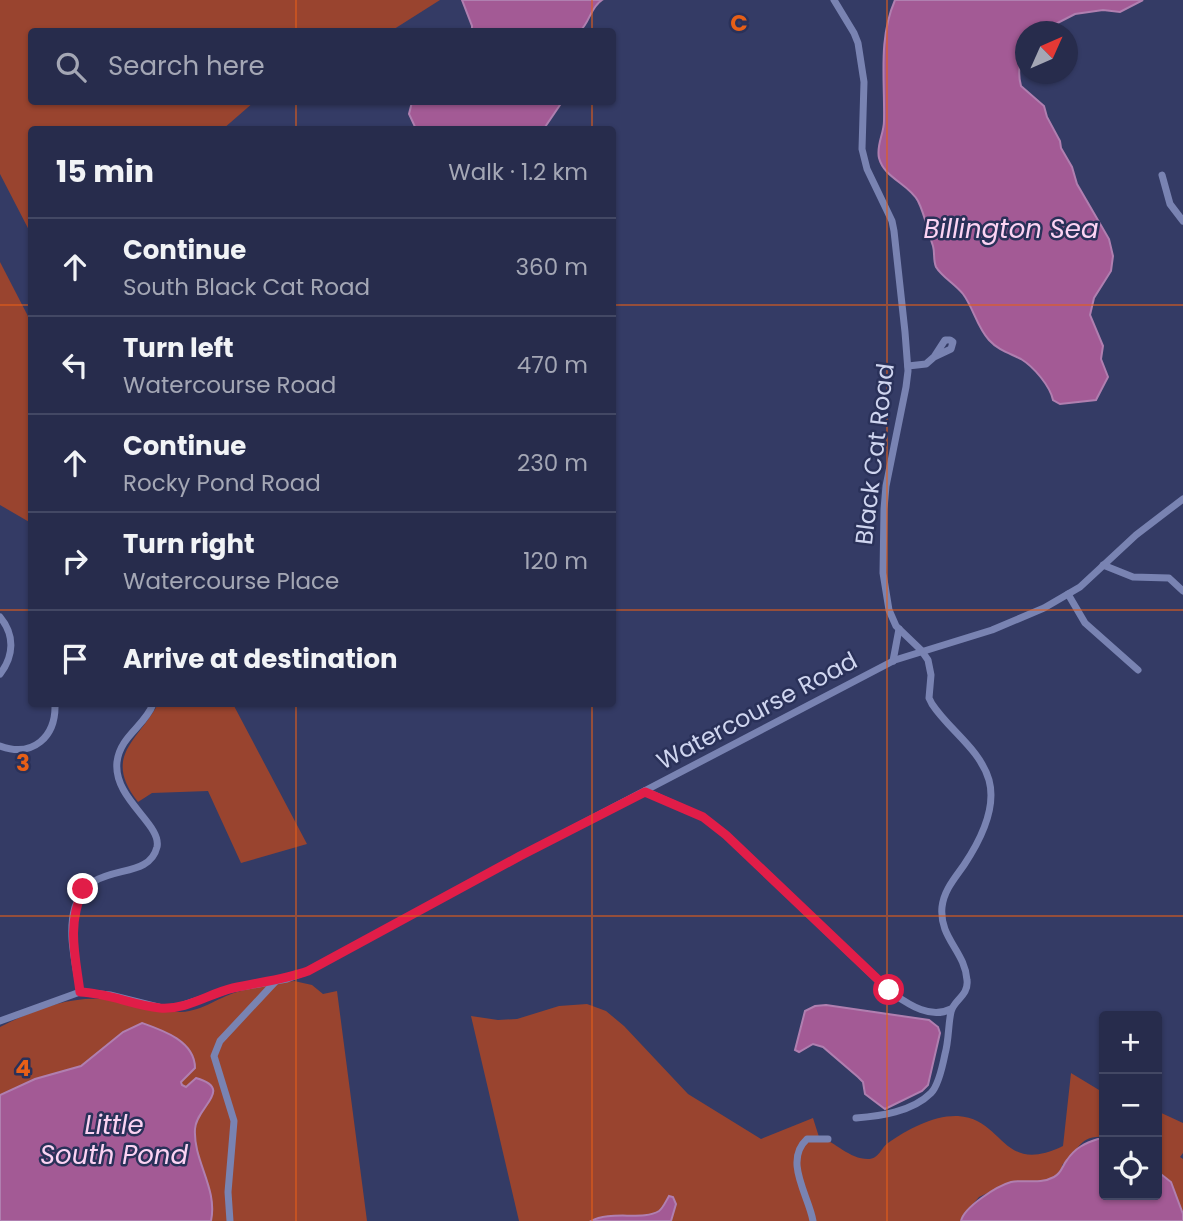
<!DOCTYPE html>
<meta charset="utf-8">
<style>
body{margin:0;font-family:Poppins,sans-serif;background:#333856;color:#f1f3f6}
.controls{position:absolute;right:21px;bottom:21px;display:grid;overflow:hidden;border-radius:7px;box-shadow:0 2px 5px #0004}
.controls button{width:63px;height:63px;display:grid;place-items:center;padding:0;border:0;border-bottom:2px solid #434864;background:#272c4c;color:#f1f3f6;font:35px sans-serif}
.compass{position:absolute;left:1015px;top:21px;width:63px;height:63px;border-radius:50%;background:#272c4c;box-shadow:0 2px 5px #0004;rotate:45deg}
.stop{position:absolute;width:21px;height:21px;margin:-16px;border:5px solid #e11d48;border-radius:50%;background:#fff}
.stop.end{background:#e11d48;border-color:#fff;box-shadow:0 2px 7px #0008}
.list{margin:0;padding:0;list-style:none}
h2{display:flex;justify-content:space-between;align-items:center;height:91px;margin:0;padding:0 28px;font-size:30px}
h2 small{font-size:23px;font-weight:400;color:#a4a7b5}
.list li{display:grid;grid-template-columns:46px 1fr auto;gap:21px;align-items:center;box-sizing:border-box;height:98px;padding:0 28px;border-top:2px solid #434864}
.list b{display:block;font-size:26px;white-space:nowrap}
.list p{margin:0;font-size:23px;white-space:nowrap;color:#a4a7b5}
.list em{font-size:23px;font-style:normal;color:#a4a7b5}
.icon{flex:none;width:38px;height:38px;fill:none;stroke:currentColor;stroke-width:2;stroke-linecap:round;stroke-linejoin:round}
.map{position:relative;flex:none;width:1183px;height:1221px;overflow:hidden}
.search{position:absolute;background:#272c4c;box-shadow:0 2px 5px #0004;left:28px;top:28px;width:588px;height:77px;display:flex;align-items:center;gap:18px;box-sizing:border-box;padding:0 24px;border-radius:7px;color:#a4a7b5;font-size:26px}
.panel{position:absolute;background:#272c4c;box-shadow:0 2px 5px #0004;left:28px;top:126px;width:588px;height:581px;border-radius:7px}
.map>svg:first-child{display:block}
.green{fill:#99442f}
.water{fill:#a35a95;stroke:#b07fb0;stroke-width:2}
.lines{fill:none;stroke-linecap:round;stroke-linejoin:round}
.minor{stroke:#7983b2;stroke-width:7}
.route{stroke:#e11d48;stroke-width:9}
.grid{fill:none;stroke:#e75f17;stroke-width:2;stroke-opacity:0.55}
.labels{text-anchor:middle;stroke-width:5;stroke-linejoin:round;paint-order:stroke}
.street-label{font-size:24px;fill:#cfd5ef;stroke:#2a3159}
.water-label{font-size:26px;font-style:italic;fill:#fcd3f3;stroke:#2a3159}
.grid-label{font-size:23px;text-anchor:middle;font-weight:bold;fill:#e75f17;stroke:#2a3159;stroke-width:5;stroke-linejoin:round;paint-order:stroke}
</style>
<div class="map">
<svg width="1183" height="1221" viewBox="0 0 1183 1221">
<rect width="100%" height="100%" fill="#343b65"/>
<g class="green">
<path d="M0,0H440L391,31L32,32V102H254L223,129L32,130L31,234L0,174Z"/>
<path d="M0,262L31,322V523L0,505Z"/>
<path d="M158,704H233L307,844L241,863L208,791L152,793L138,802C102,756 138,741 158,704Z"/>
<path d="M294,981L312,985L323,994L337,991L367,1221H0V1027C41,1006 82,991 128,1003C146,1007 162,1012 181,1012C204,1011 219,996 241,991C258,986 276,984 294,981Z"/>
<path d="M587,1004L606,1011L624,1026L688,1094L761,1139L813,1118L819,1137C836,1142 849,1159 868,1159C879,1159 881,1148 888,1143C908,1129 934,1115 958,1116C1005,1119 1001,1176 1063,1146L1071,1073L1104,1093V1137C1077,1135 1080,1152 1062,1165L1063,1173L1055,1180L1034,1185L1011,1182L979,1197L968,1210L962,1221H519L471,1016L498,1020L517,1019L559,1006Z"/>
<path d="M1157,1111L1183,1123V1153L1180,1157L1183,1159V1221L1157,1181Z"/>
</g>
<g class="water">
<path d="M462,0H602C590,8 590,22 580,31L472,32V26Z"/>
<path d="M895,0H1143L1120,12L1103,10L1075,14L1042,31L1026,32C1026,52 1015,64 1021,86L1044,106L1047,117L1060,141L1061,148L1072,167L1077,184L1109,239L1113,256L1111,271L1094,298L1090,315L1103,346L1101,359L1108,377L1096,400L1060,404L1053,400C1050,386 1034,367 1021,359C1009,353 998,350 989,340C977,327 973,307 963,294C955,284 942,277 936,267C933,260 935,253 933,246C928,232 925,215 918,201C909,184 884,178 879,158C876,145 884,134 884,121C885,80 878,39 895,0Z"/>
<path d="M412,102H562L543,130L416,129L409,114Z"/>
<path d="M826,1005L929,1020L938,1027L940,1033L928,1085L922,1091L885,1109L865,1094L863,1082L858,1077L823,1047L813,1044L799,1052L795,1050L805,1011L815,1006Z"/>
<path d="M142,1023C162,1030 195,1041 195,1068L181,1082L182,1085L186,1087L196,1078C235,1089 196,1107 195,1129C193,1161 218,1188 211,1221H0V1095L35,1079L81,1066L123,1032Z"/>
<path d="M1098,1139H1104V1195H1157V1171L1171,1182L1183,1214V1221H961C964,1207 997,1186 1011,1182C1025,1179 1039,1185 1054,1177C1062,1173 1062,1166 1067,1160C1075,1148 1085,1143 1098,1139Z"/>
<path d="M669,1196L673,1197L676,1204L671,1221H591C610,1210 643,1221 659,1211C663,1208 666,1201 669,1196Z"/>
</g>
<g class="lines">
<g class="minor">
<path d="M834,0L854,33L858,43L864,82L862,149L867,169L892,221L894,231L905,332L908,371L906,387L886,486L884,509L883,573L889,610L896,626L921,650L928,660L931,675L929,698L932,704C949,730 980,749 989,780C997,809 980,841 964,865C955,878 944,890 942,907C939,938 965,951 967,980C969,996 953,1000 951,1012C948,1025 949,1040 945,1054C943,1064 938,1086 931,1093C912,1112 880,1116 856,1118"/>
<path d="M1162,175L1170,204L1183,221"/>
<path d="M908,366L926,364L934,357L951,349L953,342L950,340H945L934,357"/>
<path d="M1103,565L1133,577L1169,578L1183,591"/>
<path d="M1068,594L1085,623L1138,670"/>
<path d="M0,617C15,635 14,656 0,674"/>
<path d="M893,661L899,629"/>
<path d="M0,746C33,758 56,737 55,704"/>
<path d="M645,791L703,817L726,835L889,991C907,1003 929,1020 951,1009"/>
<path d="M80,992C76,965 67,934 75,907C90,858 148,884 157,847C162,824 113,799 117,762C120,736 145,726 153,704"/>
<path d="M0,1021L80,992L110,995L162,1008L177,1007L231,989L287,979L308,971L520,856L895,660L992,630L1044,608L1080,587L1136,535L1183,499"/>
<path d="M230,1221L228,1192L234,1121L214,1056L220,1041L275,982"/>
<path d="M813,1221C809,1196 783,1161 807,1139H828"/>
</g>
</g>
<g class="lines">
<path class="route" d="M83,889C67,926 75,954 80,992C109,993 132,1005 160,1008C187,1010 208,994 233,988C259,982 283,980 308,971L520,856L645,792L703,817L726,835L889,990"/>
</g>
<path class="grid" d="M296,0V32M592,0V32M887,0V1221M296,102V130M592,102V130M0,305H32M612,305H1183M0,610H32M612,610H1183M296,704V1221M592,704V1221M0,916H1183"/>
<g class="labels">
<g class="street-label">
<text transform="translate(875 454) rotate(-83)" y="8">Black Cat Road</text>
<text transform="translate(757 711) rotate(-28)" y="8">Watercourse Road</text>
</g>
<g class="water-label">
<text x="1011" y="238">Billington Sea</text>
<text x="114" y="1134">Little<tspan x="114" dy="30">South Pond</tspan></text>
</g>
</g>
<g class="grid-label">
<text x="739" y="31">C</text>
<text x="23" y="771">3</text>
<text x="23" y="1076">4</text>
</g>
</svg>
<div class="controls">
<button>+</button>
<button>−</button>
<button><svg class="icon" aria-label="locate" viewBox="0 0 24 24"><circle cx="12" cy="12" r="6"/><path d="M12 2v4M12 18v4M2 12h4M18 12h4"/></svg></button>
</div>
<svg class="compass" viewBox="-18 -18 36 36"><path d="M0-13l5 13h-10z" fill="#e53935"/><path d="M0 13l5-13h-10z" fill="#a4a7b5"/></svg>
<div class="stop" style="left:889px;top:990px"></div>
<div class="stop end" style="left:83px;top:889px"></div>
<div class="search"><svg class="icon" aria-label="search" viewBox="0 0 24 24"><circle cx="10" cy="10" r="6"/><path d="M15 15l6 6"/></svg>Search here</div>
<section class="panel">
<h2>15 min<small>Walk · 1.2 km</small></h2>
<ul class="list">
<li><svg class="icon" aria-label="ahead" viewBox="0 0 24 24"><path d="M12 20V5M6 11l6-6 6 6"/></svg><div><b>Continue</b><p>South Black Cat Road</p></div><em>360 m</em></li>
<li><svg class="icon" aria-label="left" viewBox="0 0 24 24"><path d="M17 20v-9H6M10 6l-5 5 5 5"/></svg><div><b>Turn left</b><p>Watercourse Road</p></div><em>470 m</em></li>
<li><svg class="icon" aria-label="ahead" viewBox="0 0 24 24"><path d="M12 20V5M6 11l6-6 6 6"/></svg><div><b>Continue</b><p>Rocky Pond Road</p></div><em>230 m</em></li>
<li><svg class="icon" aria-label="right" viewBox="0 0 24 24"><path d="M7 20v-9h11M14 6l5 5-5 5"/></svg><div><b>Turn right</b><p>Watercourse Place</p></div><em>120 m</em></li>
<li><svg class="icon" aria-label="arrive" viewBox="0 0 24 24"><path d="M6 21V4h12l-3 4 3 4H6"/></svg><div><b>Arrive at destination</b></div></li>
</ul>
</section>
</div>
